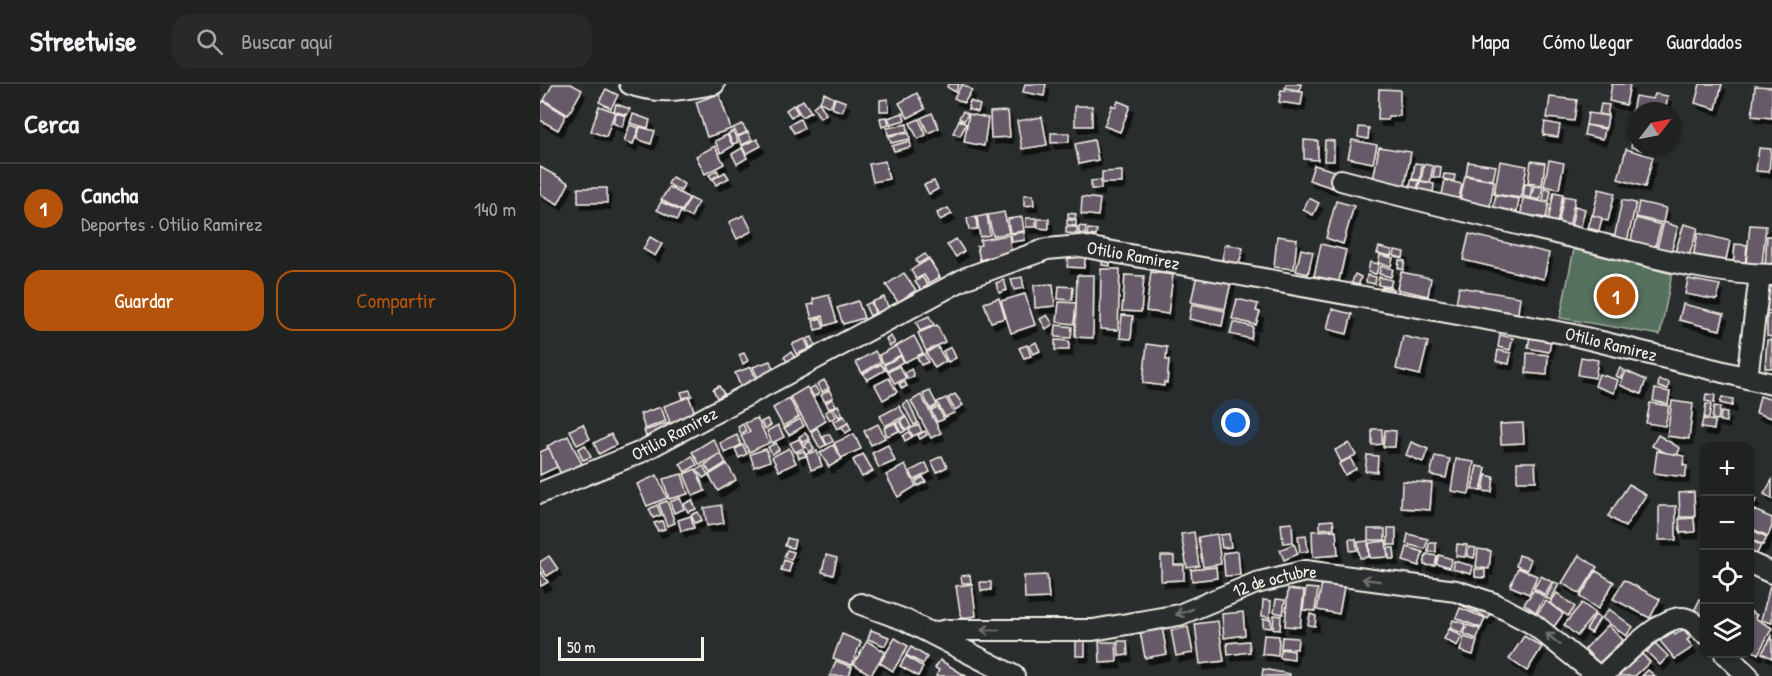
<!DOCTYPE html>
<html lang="es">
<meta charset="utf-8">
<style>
body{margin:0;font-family:"Patrick Hand",sans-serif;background:#282a2a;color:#f1f3f6}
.controls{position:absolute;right:18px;bottom:18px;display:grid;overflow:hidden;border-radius:12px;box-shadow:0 2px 4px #0004}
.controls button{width:54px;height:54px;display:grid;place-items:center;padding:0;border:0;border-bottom:2px solid #3d3f40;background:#202222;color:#f1f3f6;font:30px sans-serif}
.compass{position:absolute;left:1088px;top:18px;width:54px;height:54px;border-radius:50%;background:#202222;box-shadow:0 2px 4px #0004;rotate:58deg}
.scale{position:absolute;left:18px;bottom:15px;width:146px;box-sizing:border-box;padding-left:6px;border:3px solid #f4f1e8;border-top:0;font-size:16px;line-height:21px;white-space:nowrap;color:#f4f1e8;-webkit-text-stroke:4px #2a2d2e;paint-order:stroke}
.you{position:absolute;left:696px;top:339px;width:21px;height:21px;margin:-15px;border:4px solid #fff;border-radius:50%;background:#1a73e8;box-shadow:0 0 0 9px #1a73e833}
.badge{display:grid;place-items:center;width:39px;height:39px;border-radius:50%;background:#b45309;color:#fff;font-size:20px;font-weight:700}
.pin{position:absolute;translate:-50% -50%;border:3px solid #fff;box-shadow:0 2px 6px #0006}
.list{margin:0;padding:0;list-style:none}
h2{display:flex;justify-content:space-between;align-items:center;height:78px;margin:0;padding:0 24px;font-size:26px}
h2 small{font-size:20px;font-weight:400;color:#a2a4a5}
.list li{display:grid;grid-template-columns:39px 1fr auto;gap:18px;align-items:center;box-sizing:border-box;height:90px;padding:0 24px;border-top:2px solid #3d3f40}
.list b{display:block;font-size:22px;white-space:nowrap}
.list p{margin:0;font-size:20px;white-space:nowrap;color:#a2a4a5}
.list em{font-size:20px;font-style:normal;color:#a2a4a5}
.actions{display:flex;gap:12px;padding:18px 24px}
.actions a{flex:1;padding:14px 0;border:2px solid #b45309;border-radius:18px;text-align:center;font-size:21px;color:#b45309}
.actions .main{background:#b45309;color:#fff}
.icon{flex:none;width:33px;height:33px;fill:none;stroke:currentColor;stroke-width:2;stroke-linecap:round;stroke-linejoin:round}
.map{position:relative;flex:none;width:1232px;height:592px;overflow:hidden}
header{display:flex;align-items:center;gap:36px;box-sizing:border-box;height:84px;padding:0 30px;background:#202222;border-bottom:2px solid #3d3f40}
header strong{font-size:28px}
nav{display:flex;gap:33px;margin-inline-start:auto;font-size:21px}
.search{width:420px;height:54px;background:#282a2a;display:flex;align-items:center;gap:15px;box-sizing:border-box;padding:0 21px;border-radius:18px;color:#a2a4a5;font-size:22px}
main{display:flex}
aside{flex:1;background:#202222}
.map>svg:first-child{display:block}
.green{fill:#57705e;stroke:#a6b0a3;stroke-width:1.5}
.building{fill:#665a68;stroke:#f4f1e8;stroke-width:1.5;filter:url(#shadow)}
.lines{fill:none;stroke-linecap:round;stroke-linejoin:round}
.minor-casing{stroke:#f4f1e8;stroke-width:24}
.minor{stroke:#2a2d2e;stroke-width:20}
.oneway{stroke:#71726f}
.labels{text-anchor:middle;stroke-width:4.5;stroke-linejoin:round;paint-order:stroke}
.street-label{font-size:18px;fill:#f4f1e8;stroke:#2a2d2e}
</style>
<header>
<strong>Streetwise</strong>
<div class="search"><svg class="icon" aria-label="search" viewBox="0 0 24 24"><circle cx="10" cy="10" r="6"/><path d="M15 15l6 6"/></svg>Buscar aquí</div>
<nav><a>Mapa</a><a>Cómo llegar</a><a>Guardados</a></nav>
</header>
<main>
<aside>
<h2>Cerca<small></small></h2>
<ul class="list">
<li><span class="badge">1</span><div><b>Cancha</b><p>Deportes · Otilio Ramirez</p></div><em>140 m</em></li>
</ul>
<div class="actions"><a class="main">Guardar</a><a>Compartir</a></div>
</aside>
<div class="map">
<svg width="1232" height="592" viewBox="0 0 1232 592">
<defs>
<filter id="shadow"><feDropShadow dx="3.5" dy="6" stdDeviation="0" flood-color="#0009"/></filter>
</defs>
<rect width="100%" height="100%" fill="#2a2d2e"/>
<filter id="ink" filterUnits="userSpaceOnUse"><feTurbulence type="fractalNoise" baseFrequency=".0167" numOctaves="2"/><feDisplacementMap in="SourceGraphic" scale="12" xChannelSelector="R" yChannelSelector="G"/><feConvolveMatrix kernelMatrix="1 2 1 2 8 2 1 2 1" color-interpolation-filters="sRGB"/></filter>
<g filter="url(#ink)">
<path class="green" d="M1034,165L1132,190L1120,251L1020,234Z"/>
<g class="building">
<path d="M13,0H31L42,6L28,31L4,16Z"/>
<path d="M408,0H419L415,8L407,3Z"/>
<path d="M422,0L432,6L424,19L414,14Z"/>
<path d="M485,0H506L504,12L483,8Z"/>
<path d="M746,0H761L760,6L745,4Z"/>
<path d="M1072,0H1090L1086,21L1069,17Z"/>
<path d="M1160,0H1182L1176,25L1155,19Z"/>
<path d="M1215,2L1232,3V34L1212,32Z"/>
<path d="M66,5L78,11L71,24L59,18Z"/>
<path d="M839,5L860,6V32H848V36H838Z"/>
<path d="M741,6L763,8L761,21L739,18Z"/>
<path d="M284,9L294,14L290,23L280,18Z"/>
<path d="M377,9L385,25L368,34L359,19Z"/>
<path d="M179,10L191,45L167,53L156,18Z"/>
<path d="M1115,10L1128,12L1125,27H1097V46L1089,44L1095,12L1113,15Z"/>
<path d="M1010,13L1037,16L1034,37L1007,34Z"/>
<path d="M295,14L306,18L302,28L292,24Z"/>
<path d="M348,15L349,27H340V16Z"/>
<path d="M263,16L271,28L262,33L255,21Z"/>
<path d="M3,17L26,31L18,46L0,36V22Z"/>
<path d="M430,17L440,21L438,28L428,25Z"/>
<path d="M578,17L590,22L580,48L564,42L572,21L576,23Z"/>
<path d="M279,18L286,30L280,34L273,23Z"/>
<path d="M76,20L90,25L87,31L74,27Z"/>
<path d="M1061,20L1069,21L1067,32L1059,30Z"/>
<path d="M253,21L258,29L251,33L246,26Z"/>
<path d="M59,22L75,28L66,53L51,47Z"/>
<rect x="535" y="22" width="17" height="20"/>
<path d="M423,27L428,30L424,37L419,34Z"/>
<path d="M468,27L470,53L451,54L450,28Z"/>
<path d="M76,29L86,32L82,43L73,39Z"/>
<path d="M363,29L365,36L351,40L348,34Z"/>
<path d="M392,29L399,44L388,49L381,34Z"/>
<path d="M1048,29L1068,32L1066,44L1046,41Z"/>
<path d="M93,30L110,36L108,44L90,39Z"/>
<path d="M429,30L448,34L444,62L424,58Z"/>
<path d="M347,33L349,41L342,43L340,34Z"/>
<path d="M502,33L507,61L482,65L477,37Z"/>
<path d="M260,35L264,44L254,49L249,41Z"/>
<path d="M379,35L386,51L378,55L370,39Z"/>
<path d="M419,36L426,40L420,52L413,49Z"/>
<path d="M1005,38L1020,41L1018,53L1003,51Z"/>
<path d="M202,40L207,48L198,52L193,44Z"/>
<path d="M367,40L368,47L348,51L347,44Z"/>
<path d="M90,41L99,44L93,60L84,57Z"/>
<path d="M1046,41L1065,45L1063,55L1044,51Z"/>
<path d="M100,43L115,47L111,60L97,55Z"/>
<path d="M819,43L829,44L828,55L818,53Z"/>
<path d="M193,47L198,58L193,60L188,50Z"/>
<path d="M1094,47H1097V63H1103L1102,66L1091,63Z"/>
<path d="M208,48L212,56L202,61L198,53Z"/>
<path d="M369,49L370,55L351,59L349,52Z"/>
<path d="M511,49H529V58L511,59Z"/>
<path d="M187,51L193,62L181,69L175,57Z"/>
<path d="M217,55L221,62L206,70L202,62Z"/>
<path d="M554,56L558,76L539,80L535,60Z"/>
<path d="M764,56L778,57V76L764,75Z"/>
<path d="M785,56L794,57V77H784Z"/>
<path d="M812,56L837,61L833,79L808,74Z"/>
<path d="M370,57L371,63L354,67L352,62Z"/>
<path d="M175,62L184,80L165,90L156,72Z"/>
<path d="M839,63L871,68L865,102L833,97Z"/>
<path d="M202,64L207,74L197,80L192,70Z"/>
<path d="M1219,64L1231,65L1229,88L1216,87Z"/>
<path d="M1086,65L1113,73L1105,103L1078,95Z"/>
<path d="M1009,76L1024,79L1019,105L1004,102Z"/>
<path d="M345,77L349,95L333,98L329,80Z"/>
<path d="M960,77L987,82L981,114L954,110Z"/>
<path d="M991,77L1005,79L1002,101L988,99Z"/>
<path d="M928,78L956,82L953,96L926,91Z"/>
<path d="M875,79L882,80L880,96L872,95Z"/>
<path d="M884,80L893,82L890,98L881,97Z"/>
<path d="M774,81L798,88L793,104L769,96Z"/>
<path d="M895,82L901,83L900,94L893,93Z"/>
<path d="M0,83L29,99L18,120L0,110Z"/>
<path d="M177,86L179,90L172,95L169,91Z"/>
<path d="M582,87V99H562V88Z"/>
<path d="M185,88L189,94L176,101L173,95Z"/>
<path d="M904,90L915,91L914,97L903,95Z"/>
<path d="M925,92L954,97L950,122L920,116Z"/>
<path d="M132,93L144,100L141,107L128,100Z"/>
<path d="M561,96V105H551V97Z"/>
<path d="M871,96L879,97L877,106L870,104Z"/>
<path d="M905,96L922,100L918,119L901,115Z"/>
<path d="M394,97L398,105L389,110L384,101Z"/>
<path d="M880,97L894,100L893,108L879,105Z"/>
<path d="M985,100L992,101L990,114L983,112Z"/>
<path d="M994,102L1003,103L1000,116L991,114Z"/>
<path d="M129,103L149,114L142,127L121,116Z"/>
<rect x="38" y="104" width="29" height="15"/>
<path d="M1005,104L1011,106L1009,117L1003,116Z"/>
<path d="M1059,105L1075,109L1068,137L1052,134Z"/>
<path d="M1014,108L1023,110L1017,139L1008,137Z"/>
<path d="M484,111H493L494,121L484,122Z"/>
<path d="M956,111L979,115L977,128L953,124Z"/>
<path d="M1024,112L1035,114L1029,144L1018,141Z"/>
<path d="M542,113L560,115L558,132L541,130Z"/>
<path d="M150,114L158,118L151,133L142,129Z"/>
<path d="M769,114L779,119L773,131L763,126Z"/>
<path d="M983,114L1009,119L1006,134L981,130Z"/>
<path d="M1082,116L1096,119L1087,158L1074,155Z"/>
<path d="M796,117L814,122L803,160L786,154Z"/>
<path d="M121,118L141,127L137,136L117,126Z"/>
<path d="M1099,118L1126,124L1123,139L1096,133Z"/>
<path d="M1035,122L1045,125L1040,146L1031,144Z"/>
<path d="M408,124L412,130L400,136L397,129Z"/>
<path d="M464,128L469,149L453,152L448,131Z"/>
<path d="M528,129L536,130L535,135L528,134Z"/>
<path d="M204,131L212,147L197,155L189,138Z"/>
<path d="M447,131L450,151L440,153L437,133Z"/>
<path d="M1052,131L1062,134L1059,147L1048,144Z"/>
<path d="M436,133L437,145L429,146L427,134Z"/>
<path d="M482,133L484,147L470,149L468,135Z"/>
<rect x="486" y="134" width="10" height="9"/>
<path d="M1096,134L1121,141L1115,163L1091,157Z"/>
<path d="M498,135H509V145L498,144Z"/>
<path d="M527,136H536V142L527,141Z"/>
<path d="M1124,138L1138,143L1131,168L1117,164Z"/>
<path d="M1144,140L1158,144L1149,172L1135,168Z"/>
<path d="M1210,141L1226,142L1222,181L1206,180Z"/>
<path d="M539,142L546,143L545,150L539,149Z"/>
<path d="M526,143H537V150L526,149Z"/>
<path d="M548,145L557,146L556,152L547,151Z"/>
<path d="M484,148L485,156L472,158L471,150Z"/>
<path d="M1158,149L1190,157L1185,180L1153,173Z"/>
<path d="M929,150L1009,169L1004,195L923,176Z"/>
<path d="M469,151L471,167L440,176L437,162L441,161L440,156Z"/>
<path d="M737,152L757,155L754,185L734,183Z"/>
<path d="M1227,152H1232V187L1225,186Z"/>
<path d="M110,153L122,160L115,172L103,165Z"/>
<path d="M416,155L424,167L416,173L407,161Z"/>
<path d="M685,160L703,164L699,180L682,176Z"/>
<path d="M781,160L806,166L799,197L774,192Z"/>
<path d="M1195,160L1207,161L1205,183L1193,182Z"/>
<path d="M839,163L852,166L851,172L837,169Z"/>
<path d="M761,165L773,168L768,190L756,187Z"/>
<path d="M855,166L864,168L863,174L854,172Z"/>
<path d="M529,168L546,170L544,184L527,183Z"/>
<path d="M563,169L571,170L570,182L562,181Z"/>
<path d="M385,170L388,174L378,180L376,176Z"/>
<path d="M840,171L853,174L851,182L838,179Z"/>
<path d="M389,175L400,193L389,199L384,191L376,195L371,186Z"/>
<path d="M859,176L865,177L863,186L858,184Z"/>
<path d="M830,178L839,180L836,190L828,188Z"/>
<path d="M841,182L853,185L851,193L839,190Z"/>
<path d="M561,185H580L578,246L560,245Z"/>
<path d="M658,186L692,194L685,225L651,218Z"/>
<path d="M611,188L633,191L628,230L606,227Z"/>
<path d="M861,188L891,194L888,212L857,205Z"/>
<path d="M364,189L376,206L358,218L346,201Z"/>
<path d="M815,190L821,193L818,203L811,201Z"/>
<path d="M537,191H554L553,254L535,253Z"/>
<path d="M585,191L604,192L601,228L582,227Z"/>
<path d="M827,191L836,193L835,200L826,198Z"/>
<path d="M382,193L388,201L381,206L375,198Z"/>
<path d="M482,193L484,204L474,206L471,195Z"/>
<path d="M839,193L852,196L850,203L838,201Z"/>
<path d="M1148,195L1180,201L1177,216L1145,210Z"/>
<path d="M464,196L467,206L459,209L456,199Z"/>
<path d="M513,200L515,222L495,224L494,201Z"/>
<path d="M519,202L533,203L532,216L518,215Z"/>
<path d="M1228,202H1232V227H1227Z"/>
<path d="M842,203L854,205L852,212L841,210Z"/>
<path d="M919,203L980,213L977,236L915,225Z"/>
<path d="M485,210L495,241L471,249L461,217Z"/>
<path d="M289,211L297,238L285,242L283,232L272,235L268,221L274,220L273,215Z"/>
<path d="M344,213L349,225L337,231L332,218Z"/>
<path d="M459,214L465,234L451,238L444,219Z"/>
<path d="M697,215L718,220L716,227L720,228L716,241L692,235Z"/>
<path d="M318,217L324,234L303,240L297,224Z"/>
<path d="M331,218L335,229L330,232L325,221Z"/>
<path d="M519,218L536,219L534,240L517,238Z"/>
<path d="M652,220L685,227L682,242L649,235Z"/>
<path d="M1143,220L1184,230L1180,246L1139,236Z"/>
<path d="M792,225L812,230L807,250L787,245Z"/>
<path d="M1227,230L1232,231V253L1227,252Z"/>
<path d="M507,231L513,240L506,245L500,235Z"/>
<path d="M582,231L593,232L591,255L580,254Z"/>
<path d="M389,232L394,241L380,247L376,238Z"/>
<path d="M281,234L284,244L275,246L273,237Z"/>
<path d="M693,238L713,243L711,255L690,250Z"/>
<path d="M397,241L405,258L386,267L378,249Z"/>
<path d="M516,241L532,243L531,254L515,253Z"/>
<path d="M991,246L1012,250L1009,268L988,264Z"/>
<path d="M960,251L973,254L970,266L958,263Z"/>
<path d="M351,252L355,259L350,262L346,255Z"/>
<path d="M374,252L383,269L365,278L356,262Z"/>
<path d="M863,252L888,258L880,291L856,285Z"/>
<path d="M272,253L275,261L270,264L267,255Z"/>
<path d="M265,255L269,265L256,270L252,260Z"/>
<path d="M515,256L529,257V266H515Z"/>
<path d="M1227,256H1232V284H1225Z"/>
<path d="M496,258L500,267L493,270L489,262Z"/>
<path d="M607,260L627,263L626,276H629L627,299L624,298V302L603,299Z"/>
<path d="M487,261L491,272L484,274L479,264Z"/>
<path d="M356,262L361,271L344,280L339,271Z"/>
<path d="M397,262L406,277L395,284L386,269Z"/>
<path d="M411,263L416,274L408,278L403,267Z"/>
<path d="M958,266L971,269L969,280L956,277Z"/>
<path d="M335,267L341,278L322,289L316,278Z"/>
<path d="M251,268L257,277L250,282L244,273Z"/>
<path d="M204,269L208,277L203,280L199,271Z"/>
<path d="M987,269L1008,271L1007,291L986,289Z"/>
<path d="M384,270L388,278L381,281L377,273Z"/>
<path d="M361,272L363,278L347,287L344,281Z"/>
<path d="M1041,273L1058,276L1055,294L1038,291Z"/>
<path d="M230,277L235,290L219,297L213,283Z"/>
<path d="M341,280L345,286L327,296L323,290Z"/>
<path d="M359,282L366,294L355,300L348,288Z"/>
<path d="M211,283L218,300L202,306L195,289Z"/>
<path d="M1080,284L1084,286L1081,294L1076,292Z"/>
<path d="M371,285L374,292L368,295L365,289Z"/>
<path d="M1086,287L1106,296L1101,310L1080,301Z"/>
<path d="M1059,290L1078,296L1074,309L1055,302Z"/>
<path d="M349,294L357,308L343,316L335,301Z"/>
<path d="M284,296L289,304L282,308L277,300Z"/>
<path d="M1119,296L1129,298L1128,305L1118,303Z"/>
<path d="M364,297L367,302L362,305L359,300Z"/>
<path d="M179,302L184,310L177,314L173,305Z"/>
<path d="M275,302L279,309L274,313L269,305Z"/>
<path d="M267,303L286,337L270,347L250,313Z"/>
<path d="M1115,305L1130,308L1128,320L1113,317Z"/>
<path d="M150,306L152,312L143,314L141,308Z"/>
<path d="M289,306L293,313L285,318L281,311Z"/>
<path d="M390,307L397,321L390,325L383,310Z"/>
<path d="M415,310L423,321L415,326L408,314Z"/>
<path d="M1166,310L1175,311L1174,319L1165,317Z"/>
<path d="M381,311L401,349L391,354L371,317Z"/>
<path d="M1220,312L1232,316V334L1216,329Z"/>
<path d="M149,313L157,334L132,344L124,322Z"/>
<path d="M1182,313L1193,315L1192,322L1180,319Z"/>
<path d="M249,314L259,333L243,342L233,324Z"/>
<path d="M406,314L414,329L405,333L397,318Z"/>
<path d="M292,315L296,321L289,325L286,319Z"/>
<path d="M368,317L378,339L374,341L363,320Z"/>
<path d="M1132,317L1153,320L1149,355L1127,352Z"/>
<path d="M1110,319L1129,322L1125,342L1106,339Z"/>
<path d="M1166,320L1171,321L1169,334H1164Z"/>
<path d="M298,321L303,331L299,333L293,324Z"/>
<path d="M359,322L365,332L345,342L340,332Z"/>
<path d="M1174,322L1180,323L1178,336L1172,335Z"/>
<path d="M121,323L126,337L105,345L100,330Z"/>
<path d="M398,323L404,335L397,338L391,326Z"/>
<path d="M291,325L296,333L290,336L285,328Z"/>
<path d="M1181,328L1187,329L1186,338L1180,337Z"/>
<path d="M304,332L308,339L297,345L293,338Z"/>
<path d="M366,333L371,343L366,346L361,336Z"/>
<path d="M217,334L229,359L209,368L201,352L210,348L205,339Z"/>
<path d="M227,335L231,341L225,345L221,338Z"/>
<path d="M260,335L264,342L249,351L244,344Z"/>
<path d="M1163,335L1175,337L1174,346L1161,344Z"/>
<path d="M360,337L365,347L361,349L356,339Z"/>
<path d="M128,339L132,349L108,357L104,347Z"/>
<path d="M308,339L311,346L305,349L302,343Z"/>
<path d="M355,339L359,347L347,352L344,344Z"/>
<path d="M983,339L984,359L961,360L960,340Z"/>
<path d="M43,340L50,355L37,361L30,346Z"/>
<path d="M203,340L206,347L201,350L198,343Z"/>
<path d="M338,340L345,354L331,361L324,347Z"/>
<path d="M238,341L244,353L232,359L227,347Z"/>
<path d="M379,341L382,348L373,352L369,345Z"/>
<path d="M277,344L286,361L280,364L271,348Z"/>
<path d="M832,345H842V360L832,361Z"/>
<path d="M845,346L856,347L855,363H843Z"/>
<path d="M385,347L387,351L380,355L378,351Z"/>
<path d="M369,348L372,353L365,357L363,352Z"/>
<path d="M265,349L270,355L263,359L259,353Z"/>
<path d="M71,350L76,361L59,370L54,359Z"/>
<path d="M289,350L293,357L287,361L283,353Z"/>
<path d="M314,350L321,365L301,374L294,359Z"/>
<path d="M197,351L201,361L185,369L180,359Z"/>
<path d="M1118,351L1140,364L1136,374L1112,362Z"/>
<path d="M28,352L42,380L21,390L7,362Z"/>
<path d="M173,355L181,369L160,381L152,368Z"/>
<path d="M259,355L264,364L255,368L250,359Z"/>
<path d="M270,357L274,365L269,368L265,361Z"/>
<path d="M871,358L888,365L883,378L866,371Z"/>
<path d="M236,359L239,366L232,370L228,363Z"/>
<path d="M809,359L816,371L801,378L795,366Z"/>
<path d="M45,361L51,373L43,376L38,365Z"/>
<path d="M203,361L207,370L199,374L195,365Z"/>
<path d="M293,361L302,375L289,383L280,369Z"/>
<path d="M348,361L355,377L339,384L332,369Z"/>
<path d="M9,364L17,383L0,391V368Z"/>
<path d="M249,364L256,379L239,387L232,373Z"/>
<path d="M226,365L230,377L214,383L210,370Z"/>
<path d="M264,367L266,372L259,374L257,369Z"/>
<path d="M277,367L282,382L271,386L266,370Z"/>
<path d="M1117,367L1144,372L1143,381L1147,382L1145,393L1114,389Z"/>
<path d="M181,370L186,379L170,389L165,381Z"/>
<path d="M323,370L333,387L322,393L313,376Z"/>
<path d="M827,371L838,372L837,388L825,387Z"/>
<path d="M152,372L157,381L145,388L140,380Z"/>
<path d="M402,372L407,383L397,388L391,377Z"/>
<path d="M895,372L910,375L906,394L890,391Z"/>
<path d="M810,374L816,385L805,391L799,380Z"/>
<path d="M916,375L934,378L929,410L911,407Z"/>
<path d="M977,378H995L996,397H977Z"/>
<path d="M386,379L390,388L374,396L370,387Z"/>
<path d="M187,380L196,396L178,407L169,391Z"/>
<path d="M365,381L376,402L358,413L346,391Z"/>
<path d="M163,382L168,391L163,394L157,386Z"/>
<path d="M937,382L946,384L941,407L932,405Z"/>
<path d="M156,385L165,407L153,412L144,390Z"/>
<path d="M142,390L148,410L129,415L123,395Z"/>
<path d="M117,391L127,414L107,422L97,400Z"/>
<path d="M946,391L954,393L952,408L943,407Z"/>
<path d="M383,393L386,398L378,402L376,397Z"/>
<path d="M1232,396V415L1224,410Z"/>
<path d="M862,397L892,399L890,426L861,424Z"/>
<path d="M1089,400L1106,411L1085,443L1068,432Z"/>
<path d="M1154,408L1155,433H1140L1139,409Z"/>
<path d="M1210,412L1216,415L1210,430Z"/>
<path d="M140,414L144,425L134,429L130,418Z"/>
<path d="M152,416L156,425L148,428L144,420Z"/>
<path d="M127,417L135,439L127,442L119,420Z"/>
<path d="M117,421L121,431L113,434L109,425Z"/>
<path d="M181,421L184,439L167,442L164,424Z"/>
<rect x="1119" y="422" width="17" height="34"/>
<path d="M1214,426L1232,434V442L1228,452L1210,444V437Z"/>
<path d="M158,428L162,436L155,439L151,431Z"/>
<path d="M151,432L154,444L141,447L138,436Z"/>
<path d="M1154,434L1155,448L1140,449L1139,435Z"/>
<path d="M793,436L794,444L780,445V437Z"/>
<path d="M122,437L125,445L118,447L114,439Z"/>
<path d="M752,439L753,458L743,459L741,440Z"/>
<rect x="848" y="444" width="8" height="17"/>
<rect x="828" y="445" width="17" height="11"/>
<path d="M1210,445L1227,453L1223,461L1210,455Z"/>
<path d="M796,446L798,471L773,473L772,447Z"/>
<path d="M654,448L659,482L647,484L641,450Z"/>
<path d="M677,450L681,480L663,483L658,453Z"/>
<path d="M689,450L691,463L682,464L680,451Z"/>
<path d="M868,450L888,455L885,465L866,460Z"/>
<path d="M766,451L768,467L760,468L758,452Z"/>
<path d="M247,454L255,456L253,464L245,462Z"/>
<path d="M809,455H816L817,466L810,467Z"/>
<path d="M1210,456L1221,461L1215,474L1210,471Z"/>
<path d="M828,457L829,473L820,474L818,458Z"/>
<path d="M846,457L848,473L830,474L829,459Z"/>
<path d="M889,459H896V468H888Z"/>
<path d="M754,460L758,470L744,476L740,466Z"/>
<path d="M917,460L927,461L925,473L916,472Z"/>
<path d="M867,463L883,468L879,482L863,477Z"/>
<path d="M929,463L936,464L934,474L927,472Z"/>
<path d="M848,464H854L855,475H849Z"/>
<path d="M938,465L951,467L949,485L936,483Z"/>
<path d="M247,466L254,468L251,476L244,473Z"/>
<path d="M698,467L700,491L685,492L683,469Z"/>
<path d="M886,470L897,472L895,482L884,481Z"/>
<path d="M286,471L297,474L293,491L282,488Z"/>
<path d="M899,471L912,475L909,484L896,480Z"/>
<path d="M979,471L991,475L987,486L976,482Z"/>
<path d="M1039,471L1057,483L1040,510L1022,499Z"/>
<path d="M9,472L18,485L7,492L0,483V478Z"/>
<path d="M621,472H634V481H644V496L621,497Z"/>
<path d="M244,476L251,479L249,488L241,486Z"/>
<path d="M914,477L933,482L931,490L912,485Z"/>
<path d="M676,483L677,494L652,497L651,486Z"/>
<path d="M978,484L997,492L989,510L970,502Z"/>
<path d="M935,485L945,486V494L935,493Z"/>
<path d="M0,487L8,498L1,502L0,501Z"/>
<path d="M1056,487L1074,498L1058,525L1040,513Z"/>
<path d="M430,491L431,499H422L421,492Z"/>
<path d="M507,491L509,514L485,515L484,492Z"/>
<path d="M1001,492L1012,498L1005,511L994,504Z"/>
<path d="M1084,496L1120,515L1110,534L1073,515Z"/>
<path d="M440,498H451V506L441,507Z"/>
<path d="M1014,498L1019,500L1011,516L1006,514Z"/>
<path d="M782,499L804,503L799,530L777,526Z"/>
<path d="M432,500L436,532L421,534L416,502Z"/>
<path d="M1230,502H1232V539L1221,536Z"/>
<path d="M766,504L778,505L775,527L763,526Z"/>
<path d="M748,505L764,507L760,543L745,542Z"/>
<path d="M994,506L1005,513L996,528L984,520Z"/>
<path d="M1017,509L1035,523L1028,532L1010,519Z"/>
<path d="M736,515L745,516L743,530L734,528Z"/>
<path d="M1160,515L1164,517V538L1152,531Z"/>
<path d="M723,516L731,517L730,533L722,532Z"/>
<path d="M923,516L938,523L935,528L921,521Z"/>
<path d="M1006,517L1023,530L1013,544L996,531Z"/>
<path d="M1042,519L1055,529L1037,552L1024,541Z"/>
<path d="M940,523L951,529L948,535L937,528Z"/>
<path d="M920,524L945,534L941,544L916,534Z"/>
<path d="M1069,525L1093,543L1086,552L1062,534Z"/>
<path d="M1210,527L1217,531L1215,534L1232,544L1218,570L1210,565Z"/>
<path d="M703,528L705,551L684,554L682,530Z"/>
<path d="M770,530L776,532L775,542L768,541Z"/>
<path d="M734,531L741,532L740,546L733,545Z"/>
<path d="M1055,531L1060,534L1051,549L1046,546Z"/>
<path d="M723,535H731V544L723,543Z"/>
<path d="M913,536L925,540L922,549L910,544Z"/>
<path d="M678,537L684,577L660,580L655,540Z"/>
<path d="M927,541L940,545L937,555L924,550Z"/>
<path d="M1068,541L1083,556L1059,579L1045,565Z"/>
<path d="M622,543L627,570L605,574L600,547Z"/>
<path d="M648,543L653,569L636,572L631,546Z"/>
<path d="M909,545L922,552L917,562L904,555Z"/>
<path d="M1144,545L1150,554L1147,556L1153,563L1135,575L1120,557L1133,548L1135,551Z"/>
<path d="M331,546L349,553L345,562L328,555Z"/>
<path d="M302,550L321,558L312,581L293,574Z"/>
<path d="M724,551L739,552L738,572L722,570Z"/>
<path d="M984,552L1002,563L987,587L969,575Z"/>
<path d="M1232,552V574L1222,569Z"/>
<path d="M742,553L758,554L757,565L741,564Z"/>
<path d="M924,553L937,557L933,571L920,567Z"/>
<path d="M355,554L368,562L353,587L340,579Z"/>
<rect x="536" y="554" width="9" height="18"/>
<path d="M1111,555L1128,572L1120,581L1107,568L1110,564L1106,560Z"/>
<path d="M327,557L345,568L331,591L314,580Z"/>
<path d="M578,557H587L588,571L579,572Z"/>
<path d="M709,557L710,568L688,571L687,559Z"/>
<path d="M559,558H576L577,578L560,579Z"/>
<path d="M371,563L387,573L383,580L366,571Z"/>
<path d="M741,565L754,567V576L740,574Z"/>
<path d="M1100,568L1110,578L1095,592H1080L1077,589Z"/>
<path d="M366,572L383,583L378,592L360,582Z"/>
<path d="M400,576L426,592H396L399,586L395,584Z"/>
<path d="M296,577L312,583L309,592H290Z"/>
<path d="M723,585L750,590V592H722Z"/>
<path d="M1108,586L1115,592H1102Z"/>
</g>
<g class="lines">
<defs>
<g id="minor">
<path d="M90,0C119,11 144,5 174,0"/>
<path d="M801,96C883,118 966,137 1049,157C1109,172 1170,190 1232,191"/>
<path d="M1207,294L1220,191"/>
<path id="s1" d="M0,409L101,368L426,194L507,165L540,162L1029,250L1232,300"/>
<path d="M1210,479L1232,489"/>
<path d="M321,520L365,536L474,592"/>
<path id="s2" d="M392,549L408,546H553L639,531L716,499L765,487L916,507L955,520L993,540L1058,592"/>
<path d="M1185,570L1208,592"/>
<path d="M1062,592C1079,577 1119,534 1141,534C1152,534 1158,543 1164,549"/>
</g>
</defs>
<use href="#minor" class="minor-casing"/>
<use href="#minor" class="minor"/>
</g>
<defs><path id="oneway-shaft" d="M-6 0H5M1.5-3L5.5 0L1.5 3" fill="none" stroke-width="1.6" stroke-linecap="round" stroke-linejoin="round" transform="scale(1.5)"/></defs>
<g class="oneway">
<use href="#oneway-shaft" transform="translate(831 496) rotate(-173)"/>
<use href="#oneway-shaft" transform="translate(644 528) rotate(161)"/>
<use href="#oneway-shaft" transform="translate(450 546) rotate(180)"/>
<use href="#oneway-shaft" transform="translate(1013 555) rotate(-141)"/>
</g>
</g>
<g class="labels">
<g class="street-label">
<text dy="6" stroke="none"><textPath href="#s1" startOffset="651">Otilio Ramirez</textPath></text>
<text dy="6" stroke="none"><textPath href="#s1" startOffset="1137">Otilio Ramirez</textPath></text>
<text dy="6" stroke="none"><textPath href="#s1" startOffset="147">Otilio Ramirez</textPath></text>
<text dy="6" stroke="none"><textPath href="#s2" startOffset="351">12 de octubre</textPath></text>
</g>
</g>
</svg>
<div class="controls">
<button>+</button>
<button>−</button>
<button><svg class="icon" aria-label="locate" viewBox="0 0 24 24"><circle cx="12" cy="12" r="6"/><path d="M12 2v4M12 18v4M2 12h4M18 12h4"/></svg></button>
<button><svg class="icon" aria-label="layers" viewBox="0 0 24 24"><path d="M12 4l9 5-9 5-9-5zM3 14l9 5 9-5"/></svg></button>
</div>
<svg class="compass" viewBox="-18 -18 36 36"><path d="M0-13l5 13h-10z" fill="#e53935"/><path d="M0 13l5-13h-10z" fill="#a2a4a5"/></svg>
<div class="scale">50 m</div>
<div class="you"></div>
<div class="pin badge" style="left:1076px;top:212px">1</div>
</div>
</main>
